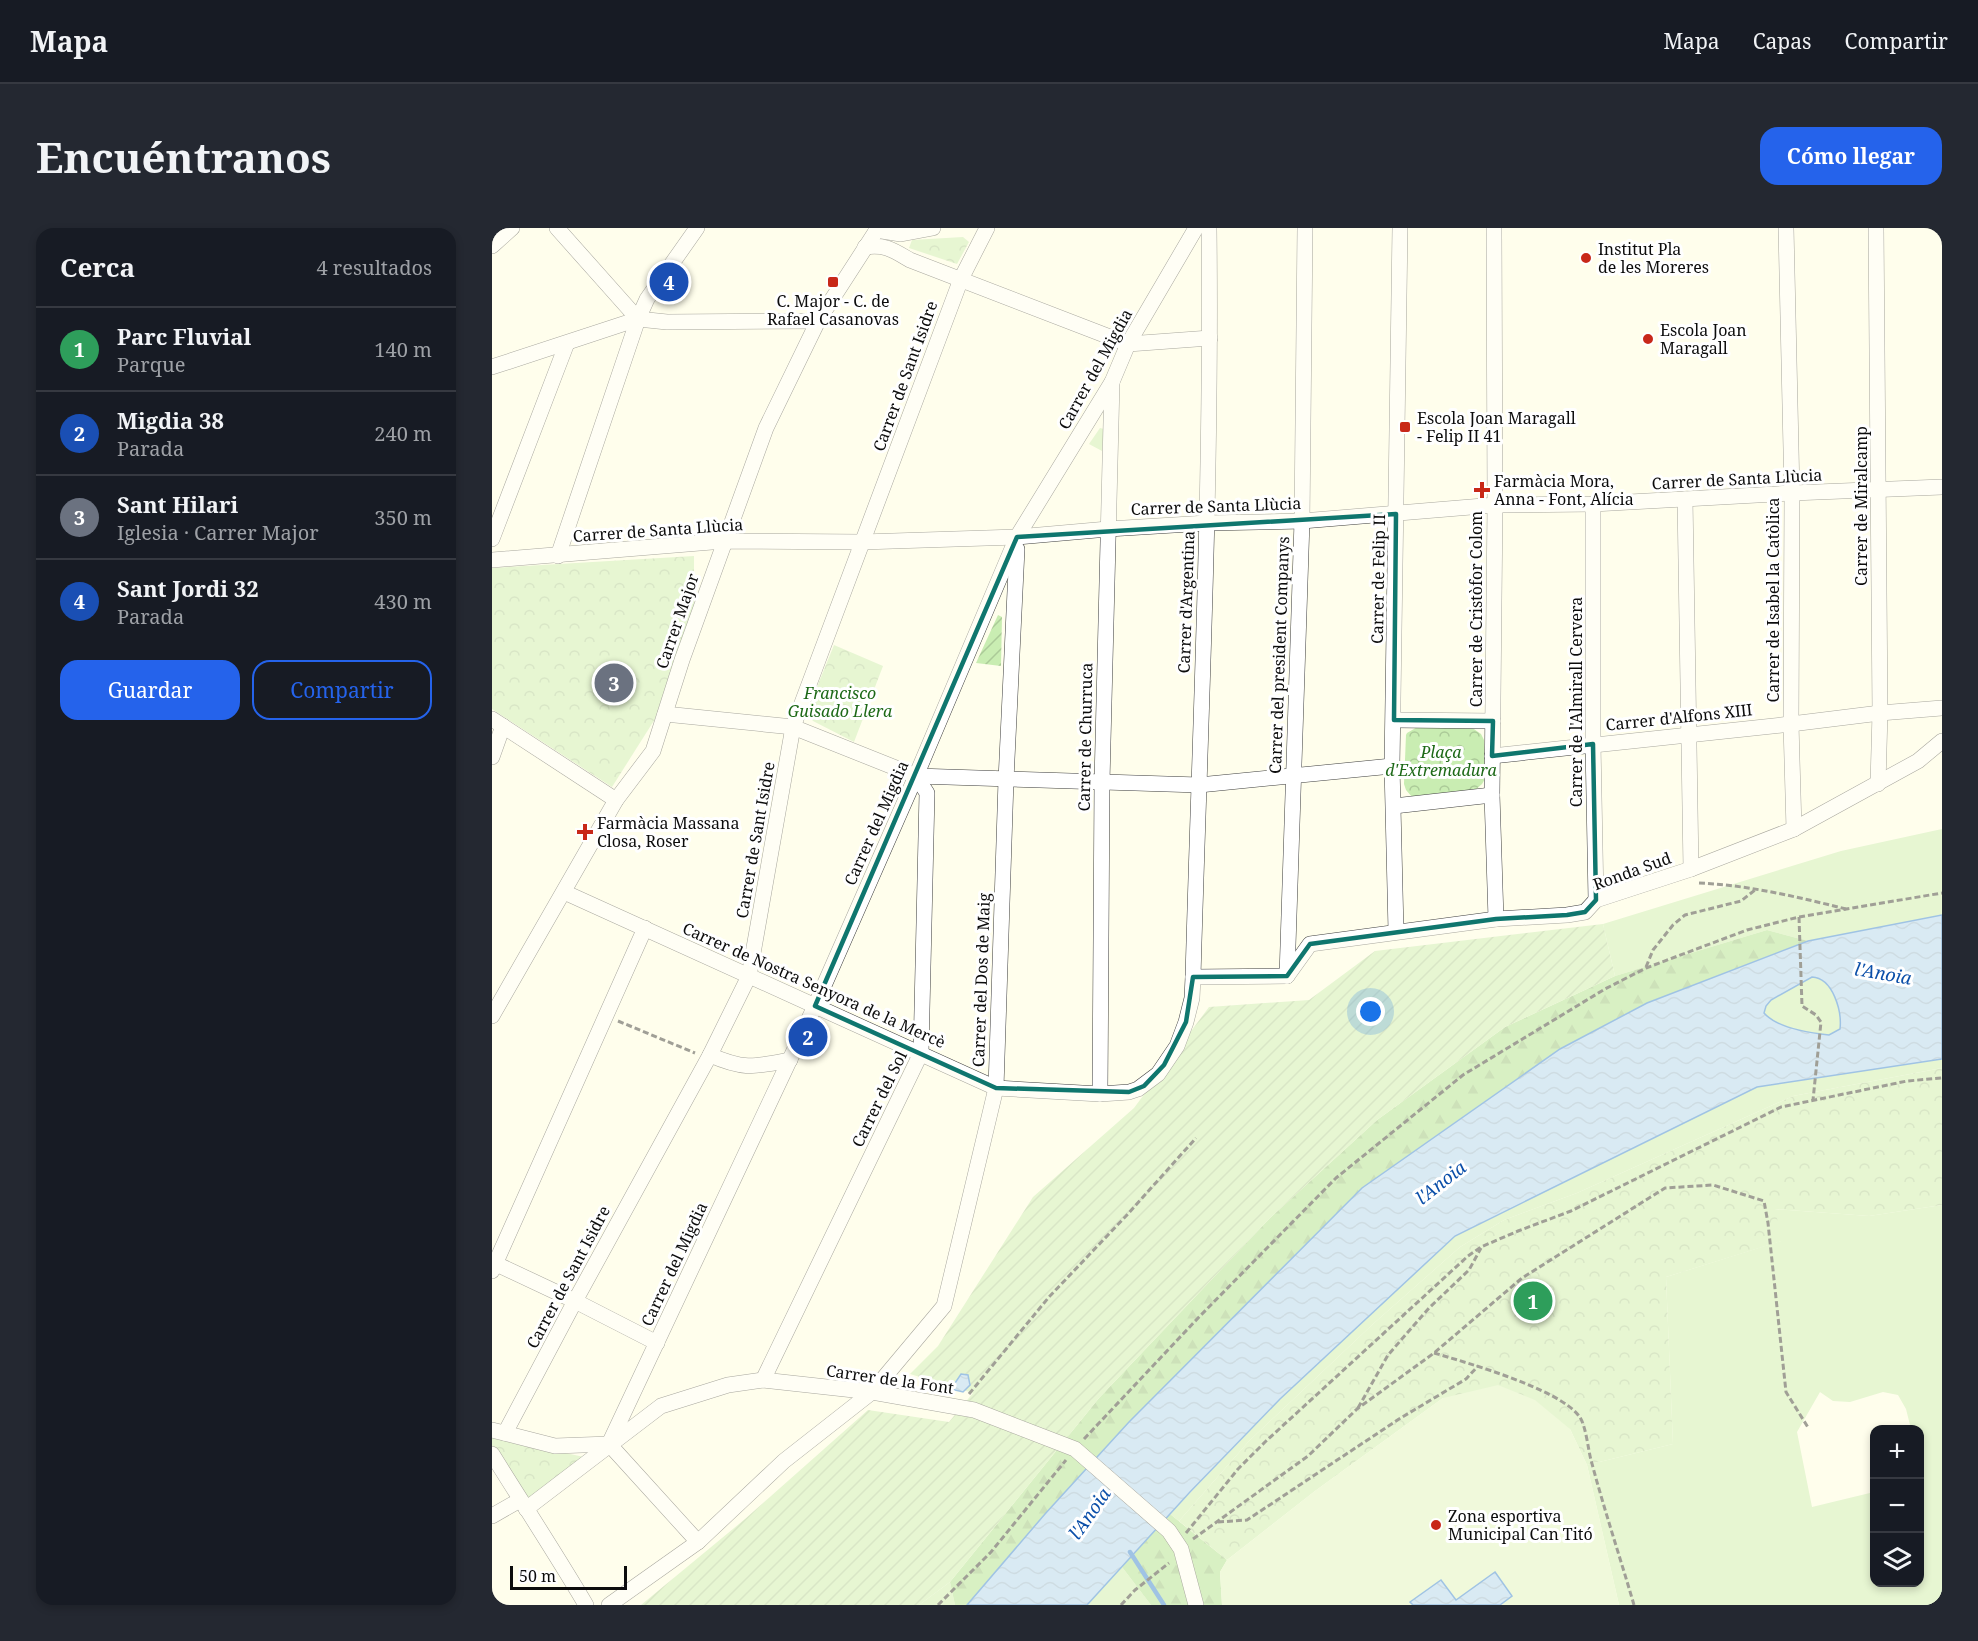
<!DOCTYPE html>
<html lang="es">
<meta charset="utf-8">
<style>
body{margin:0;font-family:"Noto Serif",serif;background:#242831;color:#f1f3f6}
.controls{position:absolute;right:18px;bottom:18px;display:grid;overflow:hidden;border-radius:12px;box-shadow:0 3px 9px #0003}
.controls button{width:54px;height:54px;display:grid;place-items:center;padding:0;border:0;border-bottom:2px solid #363941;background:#171b24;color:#f1f3f6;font:30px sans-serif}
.scale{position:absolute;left:18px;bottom:15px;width:117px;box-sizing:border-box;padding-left:6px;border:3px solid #0c0c0c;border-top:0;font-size:16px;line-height:21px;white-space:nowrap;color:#0c0c0c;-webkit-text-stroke:4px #fff;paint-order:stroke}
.you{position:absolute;left:879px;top:784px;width:21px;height:21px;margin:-15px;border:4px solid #fff;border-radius:50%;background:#1a73e8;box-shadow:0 0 0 9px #1a73e833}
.badge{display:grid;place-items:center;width:39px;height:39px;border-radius:50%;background:#2563eb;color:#fff;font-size:20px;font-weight:700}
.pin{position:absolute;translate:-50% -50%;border:3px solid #fff;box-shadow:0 2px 6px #0006}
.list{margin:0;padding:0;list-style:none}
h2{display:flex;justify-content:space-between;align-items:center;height:78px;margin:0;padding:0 24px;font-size:26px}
h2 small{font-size:20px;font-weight:400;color:#9ea1a6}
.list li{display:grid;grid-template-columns:39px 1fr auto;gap:18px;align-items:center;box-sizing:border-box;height:84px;padding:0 24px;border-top:2px solid #363941}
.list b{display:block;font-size:22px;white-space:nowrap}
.list p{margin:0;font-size:20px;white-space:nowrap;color:#9ea1a6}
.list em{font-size:20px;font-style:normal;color:#9ea1a6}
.actions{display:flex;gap:12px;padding:18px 24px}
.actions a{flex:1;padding:14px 0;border:2px solid #2563eb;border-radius:18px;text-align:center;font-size:21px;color:#2563eb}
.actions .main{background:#2563eb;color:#fff}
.icon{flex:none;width:33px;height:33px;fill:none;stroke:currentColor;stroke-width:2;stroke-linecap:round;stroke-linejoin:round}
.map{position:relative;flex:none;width:1450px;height:1377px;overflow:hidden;border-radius:18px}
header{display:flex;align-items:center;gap:36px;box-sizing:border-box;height:84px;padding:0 30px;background:#171b24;border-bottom:2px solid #363941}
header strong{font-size:28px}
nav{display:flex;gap:33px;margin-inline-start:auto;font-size:21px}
.intro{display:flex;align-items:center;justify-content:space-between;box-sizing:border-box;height:144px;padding:0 36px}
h1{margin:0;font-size:42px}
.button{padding:15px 27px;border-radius:18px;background:#2563eb;color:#fff;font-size:21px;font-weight:700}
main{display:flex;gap:36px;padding:0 36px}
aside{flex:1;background:#171b24;border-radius:18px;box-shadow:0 3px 9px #0003}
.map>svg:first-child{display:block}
.grass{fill:#c9edb2;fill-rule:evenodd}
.forest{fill:url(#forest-firs)}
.park{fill:url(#park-crowns)}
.garden{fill:url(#garden-furrows)}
.pitch{fill:#ddf3c5}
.water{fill:url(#water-waves);stroke:#2c7dd9;stroke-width:1.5;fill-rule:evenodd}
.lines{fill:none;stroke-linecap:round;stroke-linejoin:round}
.stream{stroke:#2c7dd9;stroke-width:4.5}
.street-casing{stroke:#3f3f3f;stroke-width:16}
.path{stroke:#2e2e2e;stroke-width:3;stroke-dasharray:6 3;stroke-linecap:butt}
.street{stroke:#fff;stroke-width:15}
.marked{fill:none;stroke:#0f766e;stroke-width:4.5;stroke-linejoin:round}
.poi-dot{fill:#c82819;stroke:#fff;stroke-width:2}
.labels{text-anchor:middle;stroke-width:6;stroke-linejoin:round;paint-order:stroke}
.poi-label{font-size:16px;fill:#0c0c0c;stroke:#fff;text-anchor:start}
.street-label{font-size:16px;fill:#0c0c0c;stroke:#fff}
.park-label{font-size:16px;font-style:italic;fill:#1d6917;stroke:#fff}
.water-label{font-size:18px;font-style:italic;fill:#0b4fa9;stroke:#fff}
</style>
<header>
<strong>Mapa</strong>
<nav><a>Mapa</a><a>Capas</a><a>Compartir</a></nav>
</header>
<div class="intro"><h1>Encuéntranos</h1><a class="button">Cómo llegar</a></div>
<main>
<aside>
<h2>Cerca<small>4 resultados</small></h2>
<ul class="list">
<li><span class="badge" style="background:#2e9e5b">1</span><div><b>Parc Fluvial</b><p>Parque</p></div><em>140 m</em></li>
<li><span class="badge" style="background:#1a4fb4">2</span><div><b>Migdia 38</b><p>Parada</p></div><em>240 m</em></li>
<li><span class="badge" style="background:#6b7280">3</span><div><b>Sant Hilari</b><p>Iglesia · Carrer Major</p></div><em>350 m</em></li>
<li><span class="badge" style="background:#1a4fb4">4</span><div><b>Sant Jordi 32</b><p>Parada</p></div><em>430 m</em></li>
</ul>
<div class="actions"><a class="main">Guardar</a><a>Compartir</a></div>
</aside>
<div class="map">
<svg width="1450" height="1377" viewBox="0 0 1450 1377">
<defs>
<pattern id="forest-firs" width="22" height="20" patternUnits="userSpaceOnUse" patternTransform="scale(1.5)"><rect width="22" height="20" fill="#a9df90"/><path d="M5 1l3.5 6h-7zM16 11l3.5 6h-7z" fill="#90be7b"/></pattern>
<pattern id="park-crowns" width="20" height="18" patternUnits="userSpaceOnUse" patternTransform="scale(1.5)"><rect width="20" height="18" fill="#c9edb2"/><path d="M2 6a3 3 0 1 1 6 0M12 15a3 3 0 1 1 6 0" fill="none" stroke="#abca98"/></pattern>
<pattern id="garden-furrows" width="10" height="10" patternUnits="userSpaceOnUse" patternTransform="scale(1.5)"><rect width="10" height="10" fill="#c9edb2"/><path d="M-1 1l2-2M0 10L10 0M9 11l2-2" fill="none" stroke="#abca98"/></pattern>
<pattern id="water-waves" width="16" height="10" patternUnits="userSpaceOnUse" patternTransform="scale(1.5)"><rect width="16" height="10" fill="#acd3fb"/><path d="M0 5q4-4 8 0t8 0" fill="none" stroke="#93b4d6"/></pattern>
</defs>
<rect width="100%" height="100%" fill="#fffeec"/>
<g class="grass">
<path d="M608,200L612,201L610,223L597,216Z"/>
<path d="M1450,601V687L1316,713L1275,702L1123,748L1111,696L1349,623Z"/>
<path d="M1320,749C1341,750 1350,783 1348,801L1337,807C1318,805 1285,800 1272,785L1274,778L1279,772Z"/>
<path d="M1450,831V840L1301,868L1085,965L1012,992L968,1019L881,1096L757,1213L687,1293L678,1286L788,1171L963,1008L1265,859Z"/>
<path d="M1450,977V1377H1127L1095,1237L1181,1216L1174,1049L1289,1013L1282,981L1377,988ZM1328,1164L1341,1173L1358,1174L1391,1164L1406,1167L1414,1181L1419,1201L1428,1202V1241L1429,1252L1428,1253V1354H1382V1264L1320,1279L1305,1204Z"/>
<path d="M630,1339L659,1377H595Z"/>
<path d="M458,1354L463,1377H427Z"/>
</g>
<g class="forest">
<path d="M1275,702L1316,713L1155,775L1068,821L870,960L553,1286L475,1377H463L458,1354L607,1170L778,990L885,892L1013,799L1123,748Z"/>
<path d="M678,1286L735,1332L728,1344L730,1377H659L630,1339Z"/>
</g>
<g class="park">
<path d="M471,9L477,14L465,36L417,20L420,12Z"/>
<path d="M202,328V377L163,491L120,559L0,481V340Z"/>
<path d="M342,417L391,438L362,514L321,493L317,487L316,481Z"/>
<path d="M927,498L979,499L989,506L992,512L993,551L990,556L981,564L920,569L914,562L912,556L914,507L915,505Z"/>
<path d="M1450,840V977L1377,988L1283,981L1290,1013L1174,1049L1181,1216L1095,1237L1078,1201L951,1170L823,1263L735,1332L687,1293L757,1213L881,1096L968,1019L1012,992L1085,965L1301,868Z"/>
<path d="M0,1209L92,1229L35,1273L0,1218Z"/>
</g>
<g class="garden">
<path d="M506,387L510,389L509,438L484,435Z"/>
<path d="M1111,696L1123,748L1013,799L885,892L778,990L607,1170L458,1354L427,1377H149L253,1291L376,1182L457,1194L481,1165L418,1146L446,1118L541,969L642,880L717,779L817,772L883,723Z"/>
</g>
<path class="pitch" d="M1006,1157L1043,1172L1078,1201L1095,1237L1127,1377H730L728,1344L735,1332L823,1263L951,1170Z"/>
<g class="water">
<path d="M1450,687V831L1265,859L963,1008L788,1171L698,1264L595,1377H475L553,1286L637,1194L870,960L1068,821L1155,775L1316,713ZM1320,749C1341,750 1350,783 1348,801L1337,807C1318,805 1285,800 1272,785L1274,778L1279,772Z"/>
<path d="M469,1146L476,1147L478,1157L471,1164L459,1161Z"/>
<path d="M1003,1344L1020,1368L1008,1377H921L918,1374L949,1352L964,1372Z"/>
</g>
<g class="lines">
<path class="stream" d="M638,1324L672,1377"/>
<defs>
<g id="street">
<path d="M65,0L146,91"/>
<path d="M1002,0L1003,277L1000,567L1004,691"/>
<path d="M1294,0L1300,265L1299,496L1302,601"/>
<path d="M1384,0L1388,485L1386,556"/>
<path d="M384,2L409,6L441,0"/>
<path d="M0,18L20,0"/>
<path d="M373,19C393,16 401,22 418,32L636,116L718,110"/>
<path d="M0,139L146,91L175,94L326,93"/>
<path d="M1193,271L1199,641"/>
<path d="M1101,276V516L1104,672"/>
<path d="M0,311L75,115"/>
<path d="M66,328L146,91L155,71L205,0"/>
<path d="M0,332L232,313L370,314L525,309L616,301L715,295L810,293L1003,277L1101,276L1300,265L1450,259"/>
<path d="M173,486L301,499L424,548L707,557L900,538"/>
<path d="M0,491L124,572"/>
<path d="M902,492L1001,493"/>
<path d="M1000,528L1299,496L1388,485L1450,480"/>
<path d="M0,529L11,498"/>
<path d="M902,578L1000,567"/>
<path d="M72,664L504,860L608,866L637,864L646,861L666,846L685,818L694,794L700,770L701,749C708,499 720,250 717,0"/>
<path d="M904,703L900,538L908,0"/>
<path d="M795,748L810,293L813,0"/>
<path d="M795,748L818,716L1004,691L1075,687L1093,684L1104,672L1199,641L1302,601L1426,533L1450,513"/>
<path d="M701,749L795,748"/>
<path d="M0,788L124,572L161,523L190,432L274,200L326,93L386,0"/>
<path d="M218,827C252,842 262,839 298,832"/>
<path d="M608,866L610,554L620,154"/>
<path d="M0,1034L83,1073L165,1115"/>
<path d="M0,1043L153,700"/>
<path d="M271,1152L429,825L435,565L424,548"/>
<path d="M0,1202L63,1218L117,1216"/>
<path d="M13,1205L83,1073L218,827L257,748L301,499L469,51L495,0"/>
<path d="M117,1216L323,778L424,548L525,309L620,154L636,116L704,0"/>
<path d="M117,1216L206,1314"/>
<path d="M0,1226C31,1276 64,1326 94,1377"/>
<path d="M34,1281L169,1178L236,1157L271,1152L380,1164L482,1182L583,1221L677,1303L689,1321L704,1377"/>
<path d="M0,1288L28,1272"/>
<path d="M117,1377L206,1314L292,1233L380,1164L452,1078L504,860L514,552L525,321"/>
</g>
</defs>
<use href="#street" class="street-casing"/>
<g class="path">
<path d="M1207,655C1256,657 1306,669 1354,681"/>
<path d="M1307,689L1310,778L1324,787L1329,794L1321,872"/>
<path d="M1154,739L1161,722L1181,697L1193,687L1249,673L1263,662"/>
<path d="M126,793L203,825"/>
<path d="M942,1125C976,1135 1067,1161 1087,1188C1094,1197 1096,1221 1099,1232C1112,1281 1128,1329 1142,1377"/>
<path d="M477,1166L557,1069L634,988L704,910"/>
<path d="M866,1180L896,1127L937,1080L977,1042L989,1020"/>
<path d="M592,1211L707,1089L844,950L971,847L1113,761L1154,740L1255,702L1307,689L1450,665"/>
<path d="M726,1294L755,1292L907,1191L974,1151L986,1138"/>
<path d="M694,1305L746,1241L773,1214L976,1028L989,1019L1026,1003L1079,983L1289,879L1415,853L1450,850"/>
<path d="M701,1311L816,1228L865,1181L942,1125L1030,1050L1173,960L1221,957L1272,973L1276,995L1294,1164L1317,1201"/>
<path d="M446,1377L499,1324L574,1232"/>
<path d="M629,1377L643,1362L677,1335"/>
</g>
<use href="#street" class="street"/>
</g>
<path d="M0 0H1450V1377H0ZM904,286L902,492L1001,493L1000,528L1101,516L1104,672L1093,684L1075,687L1004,691L818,716L795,748L701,749L694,794L672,837L652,858L637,864L504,860L323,778L525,309Z" fill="#fffeec" fill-opacity=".55" fill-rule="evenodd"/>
<path class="marked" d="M904,286L902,492L1001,493L1000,528L1101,516L1104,672L1093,684L1075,687L1004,691L818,716L795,748L701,749L694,794L672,837L652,858L637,864L504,860L323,778L525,309Z"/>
<g class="poi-dot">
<circle cx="1094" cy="30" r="6"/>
<rect x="335" y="48" width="12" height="12" rx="3"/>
<circle cx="1156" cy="111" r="6"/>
<rect x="907" y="193" width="12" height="12" rx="3"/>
<path d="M987 253h6v6h6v6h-6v6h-6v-6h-6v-6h6z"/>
<path d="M90 595h6v6h6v6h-6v6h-6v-6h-6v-6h6z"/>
<circle cx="944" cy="1297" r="6"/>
</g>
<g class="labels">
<g class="poi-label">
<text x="1106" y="27">Institut Pla<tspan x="1106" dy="18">de les Moreres</tspan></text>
<text x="341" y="79" text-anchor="middle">C. Major - C. de<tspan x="341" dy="18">Rafael Casanovas</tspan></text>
<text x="1168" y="108">Escola Joan<tspan x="1168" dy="18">Maragall</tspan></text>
<text x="925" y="196">Escola Joan Maragall<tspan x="925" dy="18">- Felip II 41</tspan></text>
<text x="1002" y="259">Farmàcia Mora,<tspan x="1002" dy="18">Anna - Font, Alícia</tspan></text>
<text x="105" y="601">Farmàcia Massana<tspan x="105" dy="18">Closa, Roser</tspan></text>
<text x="956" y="1294">Zona esportiva<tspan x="956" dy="18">Municipal Can Titó</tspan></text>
</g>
<g class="street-label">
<text transform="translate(603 141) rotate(-61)" y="6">Carrer del Migdia</text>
<text transform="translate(413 148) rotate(-70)" y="6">Carrer de Sant Isidre</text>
<text transform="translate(1245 251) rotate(-3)" y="6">Carrer de Santa Llùcia</text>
<text transform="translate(724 278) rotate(-2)" y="6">Carrer de Santa Llùcia</text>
<text transform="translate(1369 278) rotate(-90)" y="6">Carrer de Miralcamp</text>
<text transform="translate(166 302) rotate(-4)" y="6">Carrer de Santa Llùcia</text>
<text transform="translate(886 351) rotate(-89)" y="6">Carrer de Felip II</text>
<text transform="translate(1281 372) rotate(-90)" y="6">Carrer de Isabel la Catòlica</text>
<text transform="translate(694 374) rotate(-88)" y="6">Carrer d'Argentina</text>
<text transform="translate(984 381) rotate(-90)" y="6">Carrer de Cristòfor Colom</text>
<text transform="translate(185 393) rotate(-71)" y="6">Carrer Major</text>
<text transform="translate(787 427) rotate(-88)" y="6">Carrer del president Companys</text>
<text transform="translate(1084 474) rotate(-90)" y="6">Carrer de l'Almirall Cervera</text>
<text transform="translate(1187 489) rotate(-6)" y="6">Carrer d'Alfons XIII</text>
<text transform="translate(593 509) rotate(-89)" y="6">Carrer de Churruca</text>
<text transform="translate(384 595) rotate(-66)" y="6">Carrer del Migdia</text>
<text transform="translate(263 612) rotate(-80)" y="6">Carrer de Sant Isidre</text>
<text transform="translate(1140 643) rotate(-20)" y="6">Ronda Sud</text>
<text transform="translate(489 752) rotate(-88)" y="6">Carrer del Dos de Maig</text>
<text transform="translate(322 757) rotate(24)" y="6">Carrer de Nostra Senyora de la Mercè</text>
<text transform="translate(387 871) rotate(-64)" y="6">Carrer del Sol</text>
<text transform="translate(182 1036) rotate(-65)" y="6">Carrer del Migdia</text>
<text transform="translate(76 1049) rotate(-62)" y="6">Carrer de Sant Isidre</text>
<text transform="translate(398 1151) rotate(8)" y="6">Carrer de la Font</text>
</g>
<g class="park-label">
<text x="348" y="471">Francisco<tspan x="348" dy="18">Guisado Llera</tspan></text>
<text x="949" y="530">Plaça<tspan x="949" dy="18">d'Extremadura</tspan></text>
</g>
<g class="water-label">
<text transform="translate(1391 746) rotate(10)" y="6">l'Anoia</text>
<text transform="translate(949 955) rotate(-38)" y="6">l'Anoia</text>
<text transform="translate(598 1286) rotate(-55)" y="6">l'Anoia</text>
</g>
</g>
</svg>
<div class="controls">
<button>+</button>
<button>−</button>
<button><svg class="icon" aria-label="layers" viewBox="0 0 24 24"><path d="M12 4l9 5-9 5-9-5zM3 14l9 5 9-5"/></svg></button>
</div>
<div class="scale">50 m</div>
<div class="you"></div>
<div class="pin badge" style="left:1041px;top:1073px;background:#2e9e5b">1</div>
<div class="pin badge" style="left:316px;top:809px;background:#1a4fb4">2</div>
<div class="pin badge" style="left:122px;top:455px;background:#6b7280">3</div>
<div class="pin badge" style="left:177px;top:54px;background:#1a4fb4">4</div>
</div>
</main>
